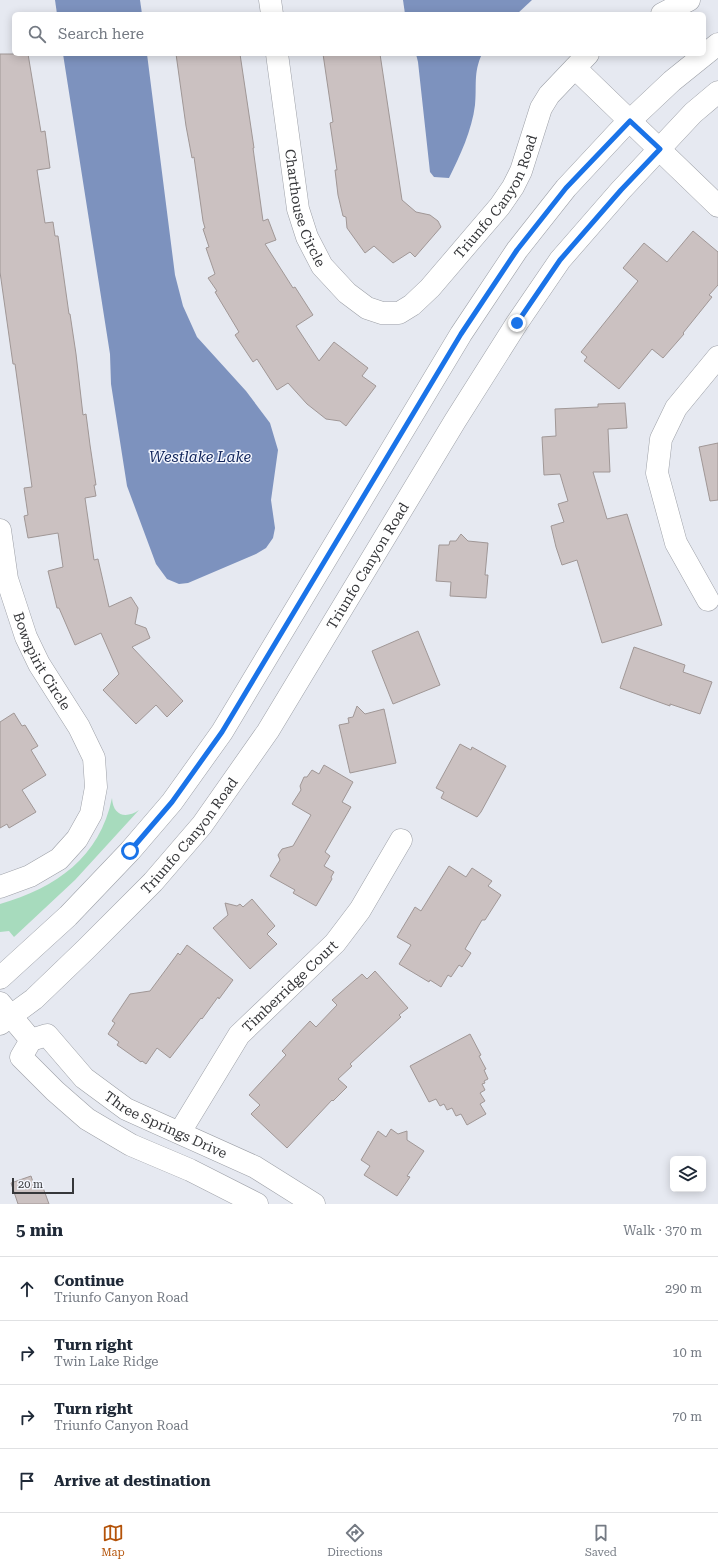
<!DOCTYPE html>
<meta charset="utf-8">
<style>
body{margin:0;font-family:"Roboto Serif",serif;background:#f2f2f3;color:#1f2937}
.controls{position:absolute;right:12px;bottom:12px;display:grid;overflow:hidden;border-radius:6px;box-shadow:0 2px 10px #0003}
.controls button{width:36px;height:36px;display:grid;place-items:center;padding:0;border:0;border-bottom:1px solid #e0e1e3;background:#fff;color:#1f2937;font:20px sans-serif}
.scale{position:absolute;left:12px;bottom:10px;width:62px;box-sizing:border-box;padding-left:4px;border:2px solid #36373a;border-top:0;font-size:11px;line-height:14px;white-space:nowrap;color:#36373a;-webkit-text-stroke:3px #f3f6fe;paint-order:stroke}
.stop{position:absolute;width:12px;height:12px;margin:-9px;border:3px solid #1a73e8;border-radius:50%;background:#fff}
.stop.end{background:#1a73e8;border-color:#fff;box-shadow:0 1px 4px #0008}
.list{margin:0;padding:0;list-style:none}
h2{display:flex;justify-content:space-between;align-items:center;height:52px;margin:0;padding:0 16px;font-size:17px}
h2 small{font-size:13px;font-weight:400;color:#747a83}
.list li{display:grid;grid-template-columns:26px 1fr auto;gap:12px;align-items:center;box-sizing:border-box;height:64px;padding:0 16px;border-top:1px solid #e0e1e3}
.list b{display:block;font-size:15px;white-space:nowrap}
.list p{margin:0;font-size:13px;white-space:nowrap;color:#747a83}
.list em{font-size:13px;font-style:normal;color:#747a83}
.icon{flex:none;width:22px;height:22px;fill:none;stroke:currentColor;stroke-width:2;stroke-linecap:round;stroke-linejoin:round}
.map{position:relative;flex:none;width:718px;height:1204px;overflow:hidden}
.search{position:absolute;background:#fff;box-shadow:0 2px 10px #0003;left:12px;right:12px;top:12px;height:44px;display:flex;align-items:center;gap:10px;box-sizing:border-box;padding:0 14px;border-radius:6px;color:#747a83;font-size:15px}
.sheet{height:308px;background:#fff}
nav{display:flex;justify-content:space-around;align-items:center;box-sizing:border-box;height:56px;border-top:1px solid #e0e1e3;background:#fff;font-size:11px;color:#747a83}
nav a{display:grid;justify-items:center;gap:2px}
nav .on{color:#b45309}
.map>svg:first-child{display:block}
.green{fill:#a7dbbd}
.water{fill:#7d92be}
.building{fill:#cbc1c1;stroke:#a09796}
.lines{fill:none;stroke-linecap:round;stroke-linejoin:round}
.street-casing{stroke:#9da0a7;stroke-width:23}
.secondary-casing{stroke:#9da0a7;stroke-width:23}
.street{stroke:#fff;stroke-width:22}
.secondary{stroke:#fff;stroke-width:22}
.route{stroke:#1a73e8;stroke-width:5}
.labels{text-anchor:middle;stroke-width:3;stroke-linejoin:round;paint-order:stroke}
.street-label{font-size:14px;fill:#36373a;stroke:#f3f6fe}
.water-label{font-size:15px;font-style:italic;fill:#11255b;stroke:#f3f6fe}
</style>
<div class="map">
<svg width="718" height="1204" viewBox="0 0 718 1204">
<rect width="100%" height="100%" fill="#e6e9f1"/>
<path class="green" d="M112,798C113,816 126,819 139,810L75,880L14,937L9,931L0,932V904C56,888 100,857 112,798Z"/>
<g class="water">
<path d="M55,0H140L142,14H57Z"/>
<path d="M403,0H532L517,14H405Z"/>
<path d="M63,54H147L175,275L183,306L197,337L246,391L270,423L278,450L271,500L275,528L273,538L266,548L256,554L188,583L179,584L167,579L156,564L127,486L111,384L110,354Z"/>
<path d="M416,54H482C473,73 477,86 475,105C472,130 460,156 449,178L434,177L430,172L418,62Z"/>
</g>
<g class="building">
<path d="M0,54H28L41,132L45,131L50,168L37,170L45,223L53,222L55,236H58L69,314H70L76,354L83,415L86,414L90,445L96,485H94L96,496L85,498L94,560L98,559L109,607L131,597L138,608L135,624L146,628L150,638L132,647L183,701L167,717L156,705L136,724L103,690L119,674L101,633L75,645L59,608H57L48,571L63,567L58,533L28,538L24,516L28,515L24,488L32,487L15,364H13L0,272Z"/>
<path d="M176,54H240L254,148H253L263,221L268,219L276,240L265,244L293,288L295,287L313,315L296,326L319,361L334,342L368,368L362,376L376,386L346,426L340,421L326,419L307,404L288,383L277,390L257,359L253,362L235,335L239,332L215,292L217,291L208,278L215,274L206,248L209,247L203,229L205,228L203,221L194,157L192,158L186,126Z"/>
<path d="M323,54H380L402,200L416,212L430,215L438,221L441,227L415,257L410,252L393,263L374,246L365,253L347,228L346,217L343,216L338,195L335,170H337L330,123L333,122Z"/>
<path d="M693,231L718,252V285L709,295L712,297L683,333L684,334L663,358L652,349L619,389L584,361L587,357L581,352L638,281L623,268L644,243L667,262Z"/>
<path d="M625,403L627,428L608,429L610,472H593L607,519L627,514L662,625L602,643L577,560L562,565L556,547L551,526L564,522L558,504L568,501L560,474L544,475L542,437L556,436L555,409L598,407V404Z"/>
<path d="M718,443V500L710,501L699,447Z"/>
<path d="M461,534L468,541L488,543L485,575H488L486,598L450,596L451,582L436,581L439,545H449L450,541H456Z"/>
<path d="M418,631L440,685L393,704L372,651Z"/>
<path d="M634,647L685,665L683,672L712,682L700,714L670,704V706L620,688Z"/>
<path d="M357,706L365,714L384,709L396,763L350,773L339,725L349,723L348,718L353,717Z"/>
<path d="M14,713L22,726L25,725L38,746L31,750L46,775L22,790L36,812L9,828L7,824L0,828V722Z"/>
<path d="M460,744L471,750L472,747L506,766L481,812L477,817L441,798L444,792L436,788Z"/>
<path d="M324,765L353,782L342,802L351,807L325,852L330,856L324,866L334,872L331,877L332,879L316,906L293,893L295,890L270,876L280,860L278,855L282,849L293,846L311,815L292,804L301,790L300,786L304,777H307L312,770L319,774Z"/>
<path d="M449,866L466,877L472,868L492,881L488,886L501,895L485,920H482L465,949L471,953L462,967L459,965L451,977L448,975L441,987L430,980L429,982L399,964L411,945L397,937L415,907L421,911Z"/>
<path d="M252,899L275,926L267,934L277,944L250,969L213,928L228,915L225,903L237,906L240,904L243,907Z"/>
<path d="M187,945L233,980L219,999L218,997L202,1019L201,1018L170,1058L157,1048L146,1064L142,1061L141,1062L117,1045L119,1042L108,1034L115,1023L112,1021L130,994L150,991L176,956L178,953L180,955Z"/>
<path d="M375,971L408,1008L399,1015L401,1017L350,1064L352,1066L338,1079L347,1087L333,1101L332,1100L287,1148L251,1114L260,1105L249,1095L286,1055L282,1051L310,1021L316,1027L337,1005L332,1000L362,974L367,979Z"/>
<path d="M470,1034L481,1055L479,1056L486,1069L484,1070L488,1079L484,1081L485,1083L482,1084L485,1090L480,1093L485,1101L480,1104L486,1114L467,1125L461,1114L456,1116L452,1108L447,1110L444,1104L440,1106L436,1099L429,1102L410,1066Z"/>
<path d="M391,1129L398,1134L407,1131V1140L424,1151L407,1176L410,1177L397,1196L364,1175L370,1166L361,1160L378,1131L386,1137Z"/>
<path d="M31,1176L34,1185L41,1182L49,1204H18L11,1183Z"/>
</g>
<g class="lines">
<defs>
<g id="street">
<path d="M270,0L272,14"/>
<path d="M662,14L689,0"/>
<path id="s1" d="M277,54L298,209L307,237L322,266L347,293L367,308L382,313H399L412,305L430,288L500,206L513,187L521,171L541,108L549,95L588,54"/>
<path d="M575,68L718,206"/>
<path id="s2" d="M0,530L7,579L26,637L39,664L79,727L94,758L96,787L91,814L77,839L59,859L30,876L0,887"/>
<path d="M708,600L676,543L657,473L661,439L676,408L718,357"/>
<path d="M0,1003L31,1040"/>
<path id="s3" d="M180,1132L239,1035L335,943L360,910L401,840"/>
<path id="s4" d="M257,1204L190,1170L131,1145L87,1119L55,1091L21,1057L31,1040L47,1035L84,1078L126,1109L255,1167L314,1204"/>
</g>
<g id="secondary">
<path d="M0,978L68,916L130,851L172,802L222,732L461,334L517,250L566,188L620,130L672,81L718,44"/>
<path id="s5" d="M0,1024L34,999L86,949L153,882L202,825L268,731L455,421L517,323L560,260L621,190L693,113L718,92"/>
</g>
</defs>
<use href="#street" class="street-casing"/>
<use href="#secondary" class="secondary-casing"/>
<use href="#street" class="street"/>
<use href="#secondary" class="secondary"/>
</g>
<g class="lines">
<path class="route" d="M130,851L172,802L222,732L461,334L517,250L566,188L630,121L660,149L621,190L560,260L517,323"/>
</g>
<g class="labels">
<g class="street-label">
<text dy="5" stroke="none"><textPath href="#s1" startOffset="467">Triunfo Canyon Road</textPath></text>
<text dy="5" stroke="none"><textPath href="#s1" startOffset="157">Charthouse Circle</textPath></text>
<text dy="5" stroke="none"><textPath href="#s5" startOffset="592">Triunfo Canyon Road</textPath></text>
<text dy="5" stroke="none"><textPath href="#s2" startOffset="139">Bowspirit Circle</textPath></text>
<text dy="5" stroke="none"><textPath href="#s5" startOffset="268">Triunfo Canyon Road</textPath></text>
<text dy="5" stroke="none"><textPath href="#s3" startOffset="184">Timberridge Court</textPath></text>
<text dy="5" stroke="none"><textPath href="#s4" startOffset="469">Three Springs Drive</textPath></text>
</g>
<g class="water-label">
<text x="200" y="462">Westlake Lake</text>
</g>
</g>
</svg>
<div class="controls">
<button><svg class="icon" aria-label="layers" viewBox="0 0 24 24"><path d="M12 4l9 5-9 5-9-5zM3 14l9 5 9-5"/></svg></button>
</div>
<div class="scale">20 m</div>
<div class="stop" style="left:130px;top:851px"></div>
<div class="stop end" style="left:517px;top:323px"></div>
<div class="search"><svg class="icon" aria-label="search" viewBox="0 0 24 24"><circle cx="10" cy="10" r="6"/><path d="M15 15l6 6"/></svg>Search here</div>
</div>
<section class="sheet">
<h2>5 min<small>Walk · 370 m</small></h2>
<ul class="list">
<li><svg class="icon" aria-label="ahead" viewBox="0 0 24 24"><path d="M12 20V5M6 11l6-6 6 6"/></svg><div><b>Continue</b><p>Triunfo Canyon Road</p></div><em>290 m</em></li>
<li><svg class="icon" aria-label="right" viewBox="0 0 24 24"><path d="M7 20v-9h11M14 6l5 5-5 5"/></svg><div><b>Turn right</b><p>Twin Lake Ridge</p></div><em>10 m</em></li>
<li><svg class="icon" aria-label="right" viewBox="0 0 24 24"><path d="M7 20v-9h11M14 6l5 5-5 5"/></svg><div><b>Turn right</b><p>Triunfo Canyon Road</p></div><em>70 m</em></li>
<li><svg class="icon" aria-label="arrive" viewBox="0 0 24 24"><path d="M6 21V4h12l-3 4 3 4H6"/></svg><div><b>Arrive at destination</b></div></li>
</ul>
</section>
<nav>
<a class="on"><svg class="icon" aria-label="map" viewBox="0 0 24 24"><path d="M3 6l6-2 6 2 6-2v14l-6 2-6-2-6 2zM9 4v14M15 6v14"/></svg>Map</a>
<a><svg class="icon" aria-label="directions" viewBox="0 0 24 24"><path d="M12 3l9 9-9 9-9-9zM9 14v-3h6M13 9l2 2-2 2"/></svg>Directions</a>
<a><svg class="icon" aria-label="saved" viewBox="0 0 24 24"><path d="M7 4h10v16l-5-4-5 4z"/></svg>Saved</a>
</nav>
